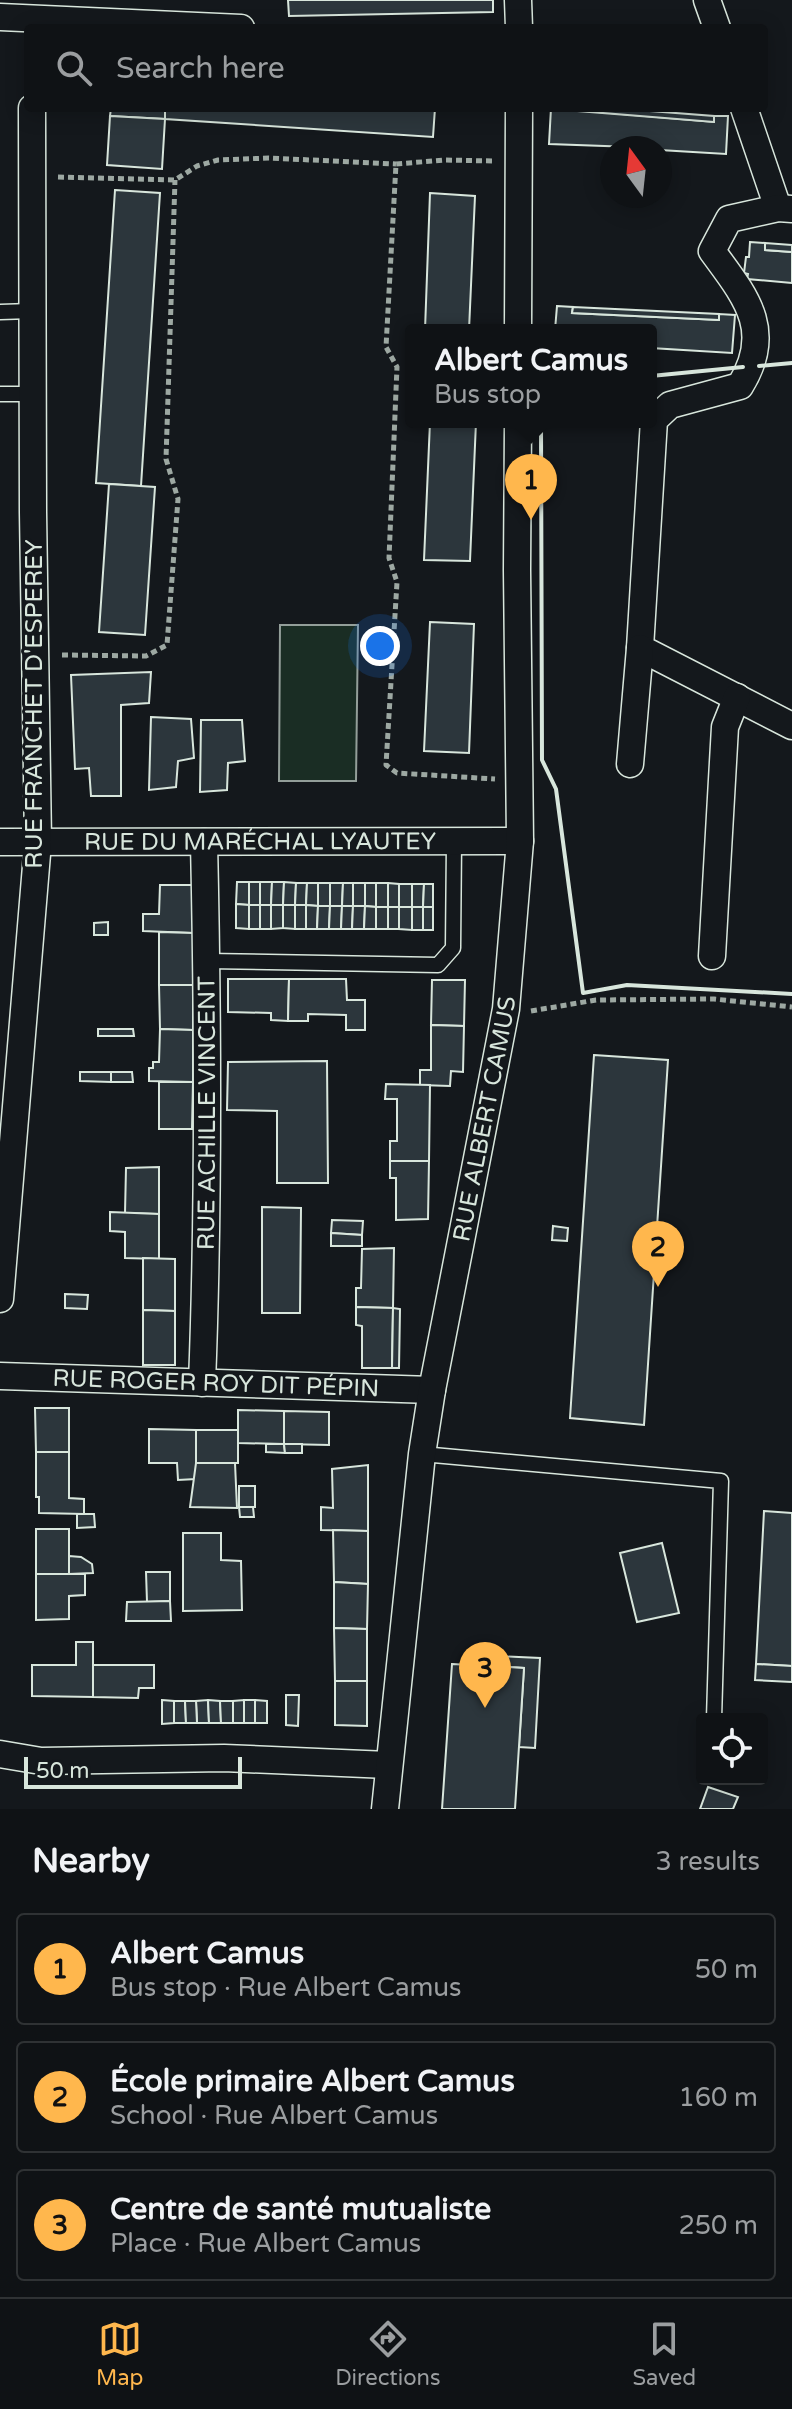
<!DOCTYPE html>
<meta charset="utf-8">
<style>
body{margin:0;font-family:"Varela Round",sans-serif;background:#181b1e;color:#f1f3f6}
.controls{position:absolute;right:24px;bottom:24px;display:grid;overflow:hidden;border-radius:8px;box-shadow:0 4px 20px #0003}
.controls button{width:72px;height:72px;display:grid;place-items:center;padding:0;border:0;border-bottom:2px solid #2f3234;background:#0f1215;color:#f1f3f6;font:40px sans-serif}
.compass{position:absolute;left:600px;top:136px;width:72px;height:72px;border-radius:50%;background:#0f1215;box-shadow:0 4px 20px #0003;rotate:345deg}
.scale{position:absolute;left:24px;bottom:20px;width:218px;box-sizing:border-box;padding-left:8px;border:4px solid #d8e6dc;border-top:0;font-size:22px;line-height:28px;white-space:nowrap;color:#d8e6dc;-webkit-text-stroke:6px #14181c;paint-order:stroke}
.you{position:absolute;left:380px;top:646px;width:28px;height:28px;margin:-20px;border:6px solid #fff;border-radius:50%;background:#1a73e8;box-shadow:0 0 0 12px #1a73e833}
.badge{display:grid;place-items:center;width:52px;height:52px;border-radius:50%;background:#ffb74d;color:#111;font-size:26px;font-weight:700}
.pin{position:absolute;translate:-50% -66px;filter:drop-shadow(0 2px 4px #0008)}
.pin::after{content:'';position:absolute;top:42px;width:28px;height:24px;background:inherit;clip-path:polygon(0 0,100% 0,50% 100%)}
.popup{position:absolute;left:405px;top:324px;width:252px;height:104px;box-sizing:border-box;display:grid;place-content:center;border-radius:8px;background:#0f1215;filter:drop-shadow(0 2px 6px #0005);font-size:26px;white-space:nowrap;color:#9b9ea0}
.popup b{font-size:30px;color:#f1f3f6}
.popup::after{content:'';position:absolute;left:50%;top:100%;margin-left:-16px;border:16px solid transparent;border-top-color:#0f1215}
.list{margin:0;padding:0;list-style:none}
h2{display:flex;justify-content:space-between;align-items:center;height:104px;margin:0;padding:0 32px;font-size:34px}
h2 small{font-size:26px;font-weight:400;color:#9b9ea0}
.list li{display:grid;grid-template-columns:52px 1fr auto;gap:24px;align-items:center;box-sizing:border-box;height:112px;margin:0 16px 16px;padding:0 16px;border:2px solid #2f3234;border-radius:8px}
.list b{display:block;font-size:30px;white-space:nowrap}
.list p{margin:0;font-size:26px;white-space:nowrap;color:#9b9ea0}
.list em{font-size:26px;font-style:normal;color:#9b9ea0}
.icon{flex:none;width:44px;height:44px;fill:none;stroke:currentColor;stroke-width:2;stroke-linecap:round;stroke-linejoin:round}
.map{position:relative;flex:none;width:792px;height:1809px;overflow:hidden}
.search{position:absolute;background:#0f1215;box-shadow:0 4px 20px #0003;left:24px;right:24px;top:24px;height:88px;display:flex;align-items:center;gap:20px;box-sizing:border-box;padding:0 28px;border-radius:8px;color:#9b9ea0;font-size:30px}
.sheet{height:488px;background:#0f1215}
nav{display:flex;justify-content:space-around;align-items:center;box-sizing:border-box;height:112px;border-top:2px solid #2f3234;background:#0f1215;font-size:22px;color:#9b9ea0}
nav a{display:grid;justify-items:center;gap:4px}
nav .on{color:#ffb74d}
.map>svg:first-child{display:block}
.green{fill:#1a2d24;stroke:#939e99;stroke-width:2}
.building{fill:#2c363c;stroke:#d8e6dc;stroke-width:2}
.lines{fill:none;stroke-linecap:round;stroke-linejoin:round}
.lane-casing{stroke:#d8e6dc;stroke-width:17}
.street-casing{stroke:#d8e6dc;stroke-width:29}
.path{stroke:#9da8a2;stroke-width:5;stroke-dasharray:6 4;stroke-linecap:butt}
.lane{stroke:#14181c;stroke-width:14}
.street{stroke:#14181c;stroke-width:26}
.wall{stroke:#d8e6dc;stroke-width:4}
.labels{text-anchor:middle;stroke-width:6;stroke-linejoin:round;paint-order:stroke}
.street-label{font-size:24px;fill:#d8e6dc;stroke:#14181c}
</style>
<div class="map">
<svg width="792" height="1809" viewBox="0 0 792 1809">
<rect width="100%" height="100%" fill="#14181c"/>
<path class="green" d="M280,625H358L356,781H279Z"/>
<g class="building">
<path d="M288,0H493V12L289,16Z"/>
<path d="M111,108H165V119L110,116Z"/>
<path d="M165,108H435L433,137L165,119Z"/>
<path d="M551,108L714,122V116H728L726,154L660,150V148L549,144Z"/>
<path d="M567,108H611L714,116V122L566,110Z"/>
<path d="M110,116L165,119L162,169L107,165Z"/>
<path d="M115,190L160,193L141,486L96,483Z"/>
<path d="M430,193L475,196L469,330H425Z"/>
<path d="M750,242L765,243V250L792,252V283L747,279L748,274L744,273L746,257H749Z"/>
<path d="M765,243L792,245V252L765,250Z"/>
<path d="M557,306L573,307L572,313L719,320V314L735,315L732,353L651,348V330H555Z"/>
<path d="M573,307L719,314V320L572,313Z"/>
<path d="M430,422H476L470,561L424,560Z"/>
<path d="M109,484L155,487L145,635L99,632Z"/>
<path d="M430,622L474,624L469,753L424,751Z"/>
<path d="M151,672L149,703L121,705V796H91L89,768L75,769L71,675Z"/>
<path d="M151,717L191,719L194,758L178,761L176,787L149,790Z"/>
<path d="M201,720H242L245,761L228,763L227,790L200,792Z"/>
<path d="M237,882H249V905L236,904Z"/>
<rect x="249" y="882" width="11" height="23"/>
<path d="M260,882H272L271,905H260Z"/>
<path d="M272,882H284L283,905H271Z"/>
<path d="M284,882L296,883L295,905H283Z"/>
<path d="M296,883H307L306,905H295Z"/>
<path d="M307,883H318V906L306,905Z"/>
<rect x="318" y="883" width="12" height="23"/>
<path d="M330,883H343L342,906H330Z"/>
<path d="M343,883H353V906H342Z"/>
<rect x="353" y="883" width="12" height="23"/>
<path d="M365,883H376V907L365,906Z"/>
<rect x="376" y="883" width="12" height="24"/>
<path d="M388,883L399,884V907H388Z"/>
<rect x="399" y="884" width="13" height="23"/>
<path d="M412,884H424L423,907H412Z"/>
<path d="M424,884H433V907H423Z"/>
<path d="M160,885H193V933L143,931V914H159Z"/>
<path d="M236,904L249,905V929L236,928Z"/>
<rect x="249" y="905" width="11" height="24"/>
<rect x="260" y="905" width="11" height="24"/>
<path d="M271,905H283V928L271,929Z"/>
<path d="M283,905H295V929L283,928Z"/>
<rect x="295" y="905" width="11" height="24"/>
<path d="M306,905L318,906L317,929H306Z"/>
<path d="M318,906H330L329,929H317Z"/>
<path d="M330,906H342L341,929H329Z"/>
<path d="M342,906H353L352,929H341Z"/>
<path d="M353,906H365L364,929H352Z"/>
<path d="M365,906L376,907V929H364Z"/>
<rect x="376" y="907" width="12" height="22"/>
<rect x="388" y="907" width="11" height="22"/>
<path d="M399,907H412V930L399,929Z"/>
<rect x="412" y="907" width="11" height="23"/>
<rect x="423" y="907" width="10" height="23"/>
<path d="M108,922V935H94V923Z"/>
<path d="M159,932L193,933V985H159Z"/>
<path d="M228,979H289L288,1021L271,1020V1013L228,1012Z"/>
<path d="M289,979H346L347,1000H365V1030H346V1015L308,1014V1021H288Z"/>
<path d="M432,980H465L464,1026L431,1025Z"/>
<path d="M159,985H193V1030L160,1029Z"/>
<path d="M431,1025L464,1026L463,1072L451,1071L450,1086L420,1085V1070H431Z"/>
<path d="M98,1029H133L134,1036H98Z"/>
<path d="M160,1029L193,1030V1082L149,1081V1068H153V1062H159Z"/>
<path d="M594,1055L668,1060L644,1425L570,1418Z"/>
<path d="M327,1061L328,1183H277V1111L227,1110L228,1062Z"/>
<path d="M80,1072H111V1082L80,1081Z"/>
<path d="M111,1072H132L133,1082H111Z"/>
<path d="M159,1082H193L192,1129H159Z"/>
<path d="M386,1084L430,1085L429,1161H390V1141H397V1099H385Z"/>
<path d="M390,1161H429L428,1219L396,1220V1178H390Z"/>
<path d="M159,1167V1214L125,1213L126,1168Z"/>
<path d="M262,1207L301,1208L300,1313H262Z"/>
<path d="M110,1212L159,1214V1259L125,1258V1232L110,1231Z"/>
<path d="M332,1220L363,1221L362,1235L331,1233Z"/>
<path d="M553,1226L568,1228L567,1241L552,1240Z"/>
<path d="M331,1233L362,1235V1246H331Z"/>
<path d="M394,1248L393,1308L356,1307V1288H361L362,1249Z"/>
<path d="M143,1258L175,1259V1311L143,1310Z"/>
<path d="M65,1294L88,1295L87,1309L65,1308Z"/>
<path d="M356,1307L393,1308L392,1368H362V1326L356,1325Z"/>
<path d="M393,1308L400,1309L399,1368H392Z"/>
<path d="M143,1310L175,1311V1365H143Z"/>
<path d="M35,1408H69V1452H36Z"/>
<path d="M238,1410L284,1411V1444L238,1443Z"/>
<path d="M284,1411L329,1412V1445L284,1444Z"/>
<path d="M149,1429L196,1430V1479L178,1480L177,1463H149Z"/>
<rect x="196" y="1430" width="42" height="33"/>
<path d="M266,1444H284L285,1453L266,1452Z"/>
<path d="M284,1444H302V1453H285Z"/>
<path d="M36,1452H69V1498L84,1499V1514L39,1513V1497H36Z"/>
<path d="M196,1463H235L237,1508L190,1507Z"/>
<path d="M368,1465V1531L321,1530V1507L333,1508L332,1469Z"/>
<rect x="239" y="1486" width="16" height="21"/>
<path d="M239,1507H253L254,1517H240Z"/>
<path d="M764,1511L792,1513V1666L756,1664Z"/>
<path d="M77,1514H94L95,1527L77,1528Z"/>
<rect x="36" y="1529" width="33" height="45"/>
<path d="M333,1530L368,1531V1584L334,1582Z"/>
<path d="M183,1533H221V1560L241,1561L242,1610L183,1611Z"/>
<path d="M662,1543L679,1613L637,1622L620,1553Z"/>
<path d="M69,1556L81,1557L92,1564L93,1573L69,1574Z"/>
<path d="M146,1572H170V1601L147,1602Z"/>
<path d="M36,1574H85V1595L69,1596V1619L36,1620Z"/>
<path d="M334,1582L368,1584L367,1629L334,1628Z"/>
<path d="M170,1601L171,1621H126L127,1602Z"/>
<path d="M334,1628L367,1629V1681H335Z"/>
<path d="M76,1642H93V1697L32,1696V1665H76Z"/>
<path d="M471,1655L540,1658L535,1748L519,1747L524,1668L470,1665Z"/>
<path d="M452,1664L524,1668L515,1809H442Z"/>
<path d="M756,1664L792,1666V1682L755,1680Z"/>
<path d="M93,1665H154V1688H139L138,1698L93,1697Z"/>
<path d="M335,1681H367V1726L335,1725Z"/>
<path d="M286,1695H299L298,1726L286,1725Z"/>
<path d="M162,1700L174,1701V1723L162,1724Z"/>
<path d="M208,1700L209,1723H197L196,1701Z"/>
<path d="M208,1700L220,1701L221,1723H209Z"/>
<path d="M244,1700V1723H233V1701Z"/>
<rect x="244" y="1700" width="11" height="23"/>
<path d="M255,1700L267,1701V1723H255Z"/>
<path d="M174,1701H185L186,1723H174Z"/>
<path d="M185,1701H196L197,1723H186Z"/>
<path d="M220,1701H233V1723H221Z"/>
<path d="M708,1787L738,1797L733,1809H700Z"/>
</g>
<g class="lines">
<defs>
<g id="lane">
<path d="M0,312L31,311"/>
<path d="M0,394H32"/>
<path d="M207,961L438,965L453,948L454,842"/>
<path d="M422,1454L721,1481L714,1719"/>
</g>
<g id="street">
<path d="M518,0L519,28"/>
<path d="M707,0L717,28"/>
<path d="M0,17L241,28"/>
<path d="M744,108L778,208"/>
<path d="M792,209L778,208L729,219L712,251C745,296 775,330 740,386L670,405L654,420L640,648L792,726"/>
<path d="M518,330L519,108"/>
<path d="M630,764L640,648"/>
<path id="s1" d="M0,842L520,841"/>
<path d="M712,956L725,727L737,697"/>
<path d="M0,1299L38,842L33,512L32,108"/>
<path id="s2" d="M0,1376L432,1390"/>
<path id="s3" d="M202,1383C209,1202 208,1022 204,842"/>
<path d="M0,1754L41,1761L224,1758L388,1765"/>
<path id="s4" d="M385,1809L422,1454L432,1390L506,1009L520,841L517,570L518,422"/>
</g>
</defs>
<use href="#lane" class="lane-casing"/>
<use href="#street" class="street-casing"/>
<g class="path">
<path d="M492,161L445,160L396,164L386,347L397,367L389,558L397,582L386,765L397,773L495,779"/>
<path d="M58,177L175,180L197,166L218,160L269,158L396,164"/>
<path d="M62,655L146,656L167,645L178,499L166,459L175,180"/>
<path d="M531,1011L596,1000L714,999L792,1007"/>
</g>
<use href="#lane" class="lane"/>
<use href="#street" class="street"/>
<g class="wall">
<path d="M759,366L792,363"/>
<path d="M651,376L743,367"/>
<path d="M541,422L542,760L556,789L583,993L627,985L792,994"/>
</g>
</g>
<g class="labels">
<g class="street-label">
<text transform="translate(34 704) rotate(-90)" y="8">RUE FRANCHET D'ESPEREY</text>
<text dy="8" stroke="none"><textPath href="#s1" startOffset="260">RUE DU MARÉCHAL LYAUTEY</textPath></text>
<text dy="8" stroke="none"><textPath href="#s3" startOffset="270">RUE ACHILLE VINCENT</textPath></text>
<text dy="8" stroke="none"><textPath href="#s4" startOffset="698">RUE ALBERT CAMUS</textPath></text>
<text dy="8" stroke="none"><textPath href="#s2" startOffset="216">RUE ROGER ROY DIT PÉPIN</textPath></text>
</g>
</g>
</svg>
<div class="controls">
<button><svg class="icon" aria-label="locate" viewBox="0 0 24 24"><circle cx="12" cy="12" r="6"/><path d="M12 2v4M12 18v4M2 12h4M18 12h4"/></svg></button>
</div>
<svg class="compass" viewBox="-18 -18 36 36"><path d="M0-13l5 13h-10z" fill="#e53935"/><path d="M0 13l5-13h-10z" fill="#9b9ea0"/></svg>
<div class="scale">50 m</div>
<div class="you"></div>
<div class="pin badge" style="left:531px;top:520px">1</div>
<div class="popup"><b>Albert Camus</b>Bus stop</div>
<div class="pin badge" style="left:658px;top:1287px">2</div>
<div class="pin badge" style="left:485px;top:1708px">3</div>
<div class="search"><svg class="icon" aria-label="search" viewBox="0 0 24 24"><circle cx="10" cy="10" r="6"/><path d="M15 15l6 6"/></svg>Search here</div>
</div>
<section class="sheet">
<h2>Nearby<small>3 results</small></h2>
<ul class="list">
<li><span class="badge">1</span><div><b>Albert Camus</b><p>Bus stop · Rue Albert Camus</p></div><em>50 m</em></li>
<li><span class="badge">2</span><div><b>École primaire Albert Camus</b><p>School · Rue Albert Camus</p></div><em>160 m</em></li>
<li><span class="badge">3</span><div><b>Centre de santé mutualiste</b><p>Place · Rue Albert Camus</p></div><em>250 m</em></li>
</ul>
</section>
<nav>
<a class="on"><svg class="icon" aria-label="map" viewBox="0 0 24 24"><path d="M3 6l6-2 6 2 6-2v14l-6 2-6-2-6 2zM9 4v14M15 6v14"/></svg>Map</a>
<a><svg class="icon" aria-label="directions" viewBox="0 0 24 24"><path d="M12 3l9 9-9 9-9-9zM9 14v-3h6M13 9l2 2-2 2"/></svg>Directions</a>
<a><svg class="icon" aria-label="saved" viewBox="0 0 24 24"><path d="M7 4h10v16l-5-4-5 4z"/></svg>Saved</a>
</nav>
